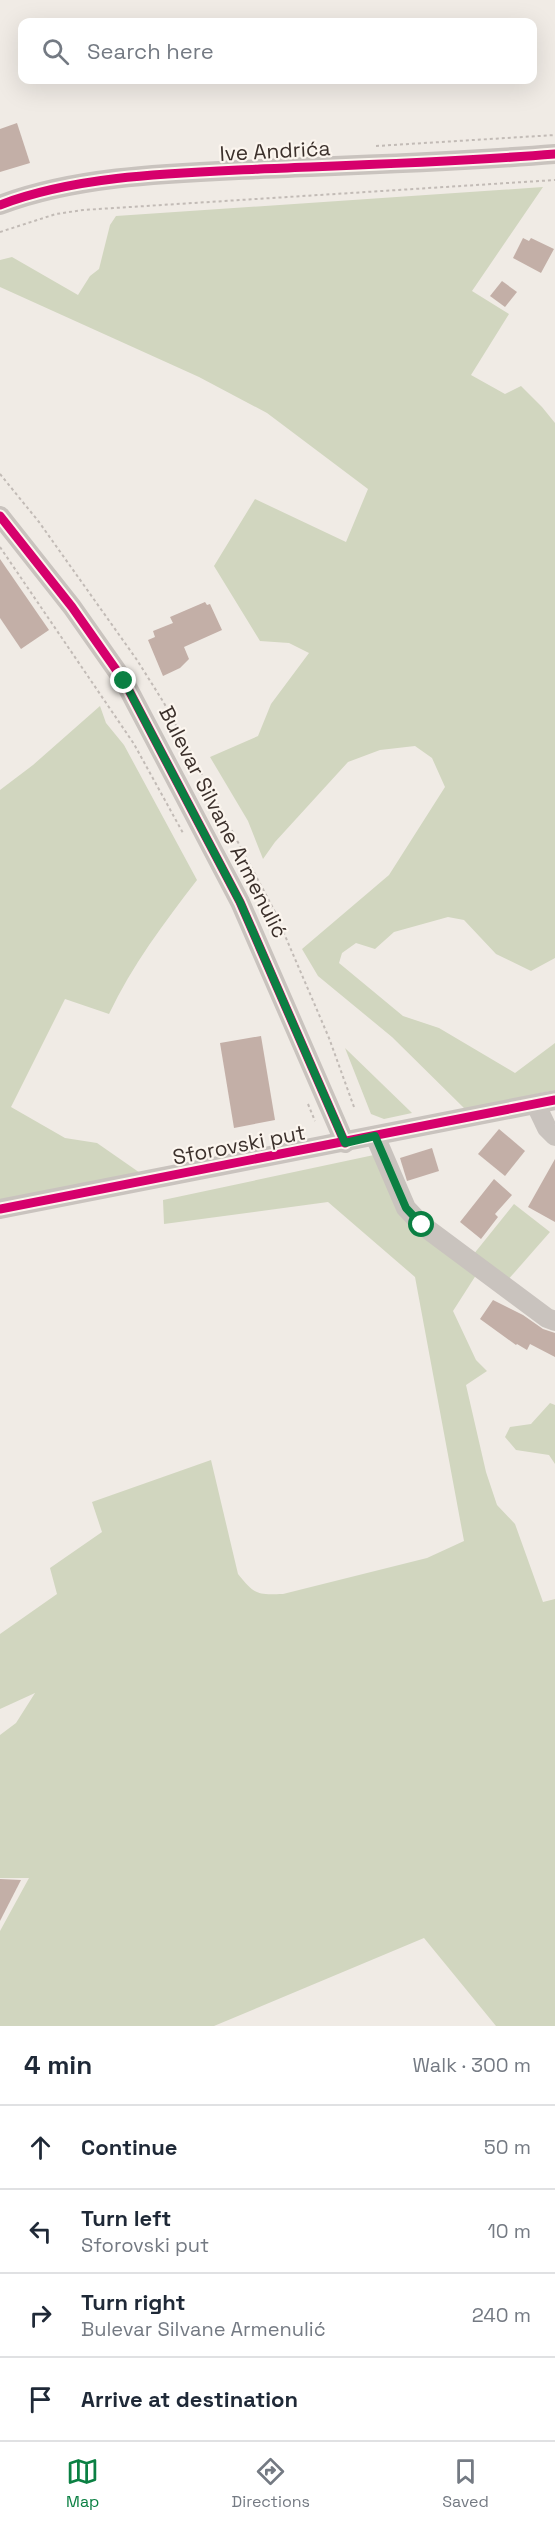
<!DOCTYPE html>
<meta charset="utf-8">
<style>
body{margin:0;font-family:"Space Grotesk",sans-serif;background:#f2f2f3;color:#1f2937}
.stop{position:absolute;width:18px;height:18px;margin:-14px;border:4px solid #0b8043;border-radius:50%;background:#fff}
.stop.end{background:#0b8043;border-color:#fff;box-shadow:0 2px 6px #0008}
.list{margin:0;padding:0;list-style:none}
h2{display:flex;justify-content:space-between;align-items:center;height:78px;margin:0;padding:0 24px;font-size:26px}
h2 small{font-size:20px;font-weight:400;color:#747a83}
.list li{display:grid;grid-template-columns:39px 1fr auto;gap:18px;align-items:center;box-sizing:border-box;height:84px;padding:0 24px;border-top:2px solid #e0e1e3}
.list b{display:block;font-size:22px;white-space:nowrap}
.list p{margin:0;font-size:20px;white-space:nowrap;color:#747a83}
.list em{font-size:20px;font-style:normal;color:#747a83}
.icon{flex:none;width:33px;height:33px;fill:none;stroke:currentColor;stroke-width:2;stroke-linecap:round;stroke-linejoin:round}
.map{position:relative;flex:none;width:555px;height:2026px;overflow:hidden}
.search{position:absolute;background:#fff;box-shadow:0 6px 24px #0002;left:18px;right:18px;top:18px;height:66px;display:flex;align-items:center;gap:15px;box-sizing:border-box;padding:0 21px;border-radius:12px;color:#747a83;font-size:22px}
.sheet{height:414px;background:#fff}
nav{display:flex;justify-content:space-around;align-items:center;box-sizing:border-box;height:84px;border-top:2px solid #e0e1e3;background:#fff;font-size:16px;color:#747a83}
nav a{display:grid;justify-items:center;gap:3px}
nav .on{color:#0b8043}
.map>svg:first-child{display:block}
.green{fill:#d1d6bf}
.building{fill:#c3afa7}
.lines{fill:none;stroke-linecap:round;stroke-linejoin:round}
.path{stroke:#c2bbb6;stroke-width:2;stroke-dasharray:3 3;stroke-linecap:butt}
.minor{stroke:#c9c3be;stroke-width:20}
.cycleway-casing{stroke:#fbf5ee;stroke-width:13}
.cycleway{stroke:#d6006c;stroke-width:9}
.route{stroke:#0b8043;stroke-width:8}
.labels{text-anchor:middle;stroke-width:4.5;stroke-linejoin:round;paint-order:stroke}
.street-label{font-size:21px;fill:#3b302b;stroke:#fbf5ee}
</style>
<div class="map">
<svg width="555" height="2026" viewBox="0 0 555 2026">
<rect width="100%" height="100%" fill="#f0ebe5"/>
<g class="green">
<path d="M543,187L472,291L509,314L471,375L505,394L521,386L542,407L555,423V958L531,971L496,954L464,920L448,917L394,932L375,949L356,943L342,953L339,963L403,1016L439,1028L515,1073L555,1043V1090L465,1109L392,1037L318,976L302,949L389,875L445,787L432,758L415,746L380,750L348,762L275,842L263,859L248,821L210,757L258,736L271,704L309,653L289,643L260,641L214,566L255,499L346,542L368,489L267,413L199,377L0,287V260L12,257L78,295L90,276L99,269L110,225L116,216Z"/>
<path d="M100,706L106,723L124,745L197,880C164,923 132,965 109,1014L65,999L11,1107L65,1138L97,1143L143,1175L0,1203V790L33,765Z"/>
<path d="M345,1048L412,1113L384,1119L371,1114Z"/>
<path d="M374,1155L398,1211L478,1272L453,1311L476,1360L487,1371L466,1385L486,1472L497,1505L515,1524L543,1602L555,1599V2026H496L424,1938L214,2026H0V1931L29,1878H0V1735L16,1723L35,1693L0,1709V1634L57,1594L50,1568L102,1532L92,1502L211,1460L238,1574C255,1595 257,1595 283,1594L427,1558L464,1541L415,1277L328,1202L164,1224L163,1200Z"/>
<path d="M514,1204L550,1232L507,1281L473,1255Z"/>
<path d="M550,1403L555,1405V1464L549,1455L516,1450L505,1437L510,1427L531,1424Z"/>
</g>
<g class="building">
<path d="M17,123L30,163L0,172V129Z"/>
<path d="M523,238L529,241L531,238L554,249L541,273L513,258Z"/>
<path d="M502,281L517,292L505,307L490,296Z"/>
<path d="M0,559L49,630L21,649L0,618Z"/>
<path d="M205,602L207,605L210,604L222,630L184,647L189,659L180,668L163,676L148,640L155,637L153,631L173,623L170,617Z"/>
<path d="M261,1036L275,1120L234,1128L220,1043Z"/>
<path d="M499,1129L525,1151L505,1176L478,1154Z"/>
<path d="M432,1148L439,1171L407,1181L400,1158Z"/>
<path d="M555,1159V1222L528,1207Z"/>
<path d="M494,1179L512,1195L495,1214L498,1217L481,1239L460,1222Z"/>
<path d="M493,1300L523,1315L543,1329L555,1333V1357L530,1344L527,1350L517,1344L516,1345L480,1319Z"/>
<path d="M0,1879L21,1880L0,1921Z"/>
</g>
<g class="lines">
<g class="path">
<path d="M376,146L555,135"/>
<path d="M0,232L56,214L83,210L555,180"/>
<path d="M0,474L39,522L137,660L164,703L274,910L329,1038L354,1107"/>
<path d="M0,547L134,744L183,833"/>
<path d="M308,1104L315,1121"/>
</g>
<g class="minor">
<path d="M0,205C78,175 177,173 260,169C358,165 457,162 555,154"/>
<path d="M0,516L72,607L124,681L240,902L345,1143"/>
<path d="M536,1105L547,1128L555,1136"/>
<path d="M375,1136L406,1208L422,1225L547,1318L555,1321"/>
<path d="M0,1209L555,1100"/>
</g>
<defs>
<g id="cycleway">
<path d="M0,205C78,175 177,173 260,169C358,165 457,162 555,154"/>
<path d="M0,516L72,607L124,681L240,902L345,1143"/>
<path d="M0,1209L555,1100"/>
</g>
</defs>
<use href="#cycleway" class="cycleway-casing"/>
<use href="#cycleway" class="cycleway"/>
</g>
<g class="lines">
<path class="route" d="M124,681L240,902L345,1143L375,1136L406,1208L422,1225"/>
</g>
<g class="labels">
<g class="street-label">
<text transform="translate(275 151) rotate(-3)" y="7">Ive Andrića</text>
<text transform="translate(223 822) rotate(63)" y="7">Bulevar Silvane Armenulić</text>
<text transform="translate(239 1145) rotate(-11)" y="7">Sforovski put</text>
</g>
</g>
</svg>
<div class="stop" style="left:422px;top:1225px"></div>
<div class="stop end" style="left:124px;top:681px"></div>
<div class="search"><svg class="icon" aria-label="search" viewBox="0 0 24 24"><circle cx="10" cy="10" r="6"/><path d="M15 15l6 6"/></svg>Search here</div>
</div>
<section class="sheet">
<h2>4 min<small>Walk · 300 m</small></h2>
<ul class="list">
<li><svg class="icon" aria-label="ahead" viewBox="0 0 24 24"><path d="M12 20V5M6 11l6-6 6 6"/></svg><div><b>Continue</b></div><em>50 m</em></li>
<li><svg class="icon" aria-label="left" viewBox="0 0 24 24"><path d="M17 20v-9H6M10 6l-5 5 5 5"/></svg><div><b>Turn left</b><p>Sforovski put</p></div><em>10 m</em></li>
<li><svg class="icon" aria-label="right" viewBox="0 0 24 24"><path d="M7 20v-9h11M14 6l5 5-5 5"/></svg><div><b>Turn right</b><p>Bulevar Silvane Armenulić</p></div><em>240 m</em></li>
<li><svg class="icon" aria-label="arrive" viewBox="0 0 24 24"><path d="M6 21V4h12l-3 4 3 4H6"/></svg><div><b>Arrive at destination</b></div></li>
</ul>
</section>
<nav>
<a class="on"><svg class="icon" aria-label="map" viewBox="0 0 24 24"><path d="M3 6l6-2 6 2 6-2v14l-6 2-6-2-6 2zM9 4v14M15 6v14"/></svg>Map</a>
<a><svg class="icon" aria-label="directions" viewBox="0 0 24 24"><path d="M12 3l9 9-9 9-9-9zM9 14v-3h6M13 9l2 2-2 2"/></svg>Directions</a>
<a><svg class="icon" aria-label="saved" viewBox="0 0 24 24"><path d="M7 4h10v16l-5-4-5 4z"/></svg>Saved</a>
</nav>
